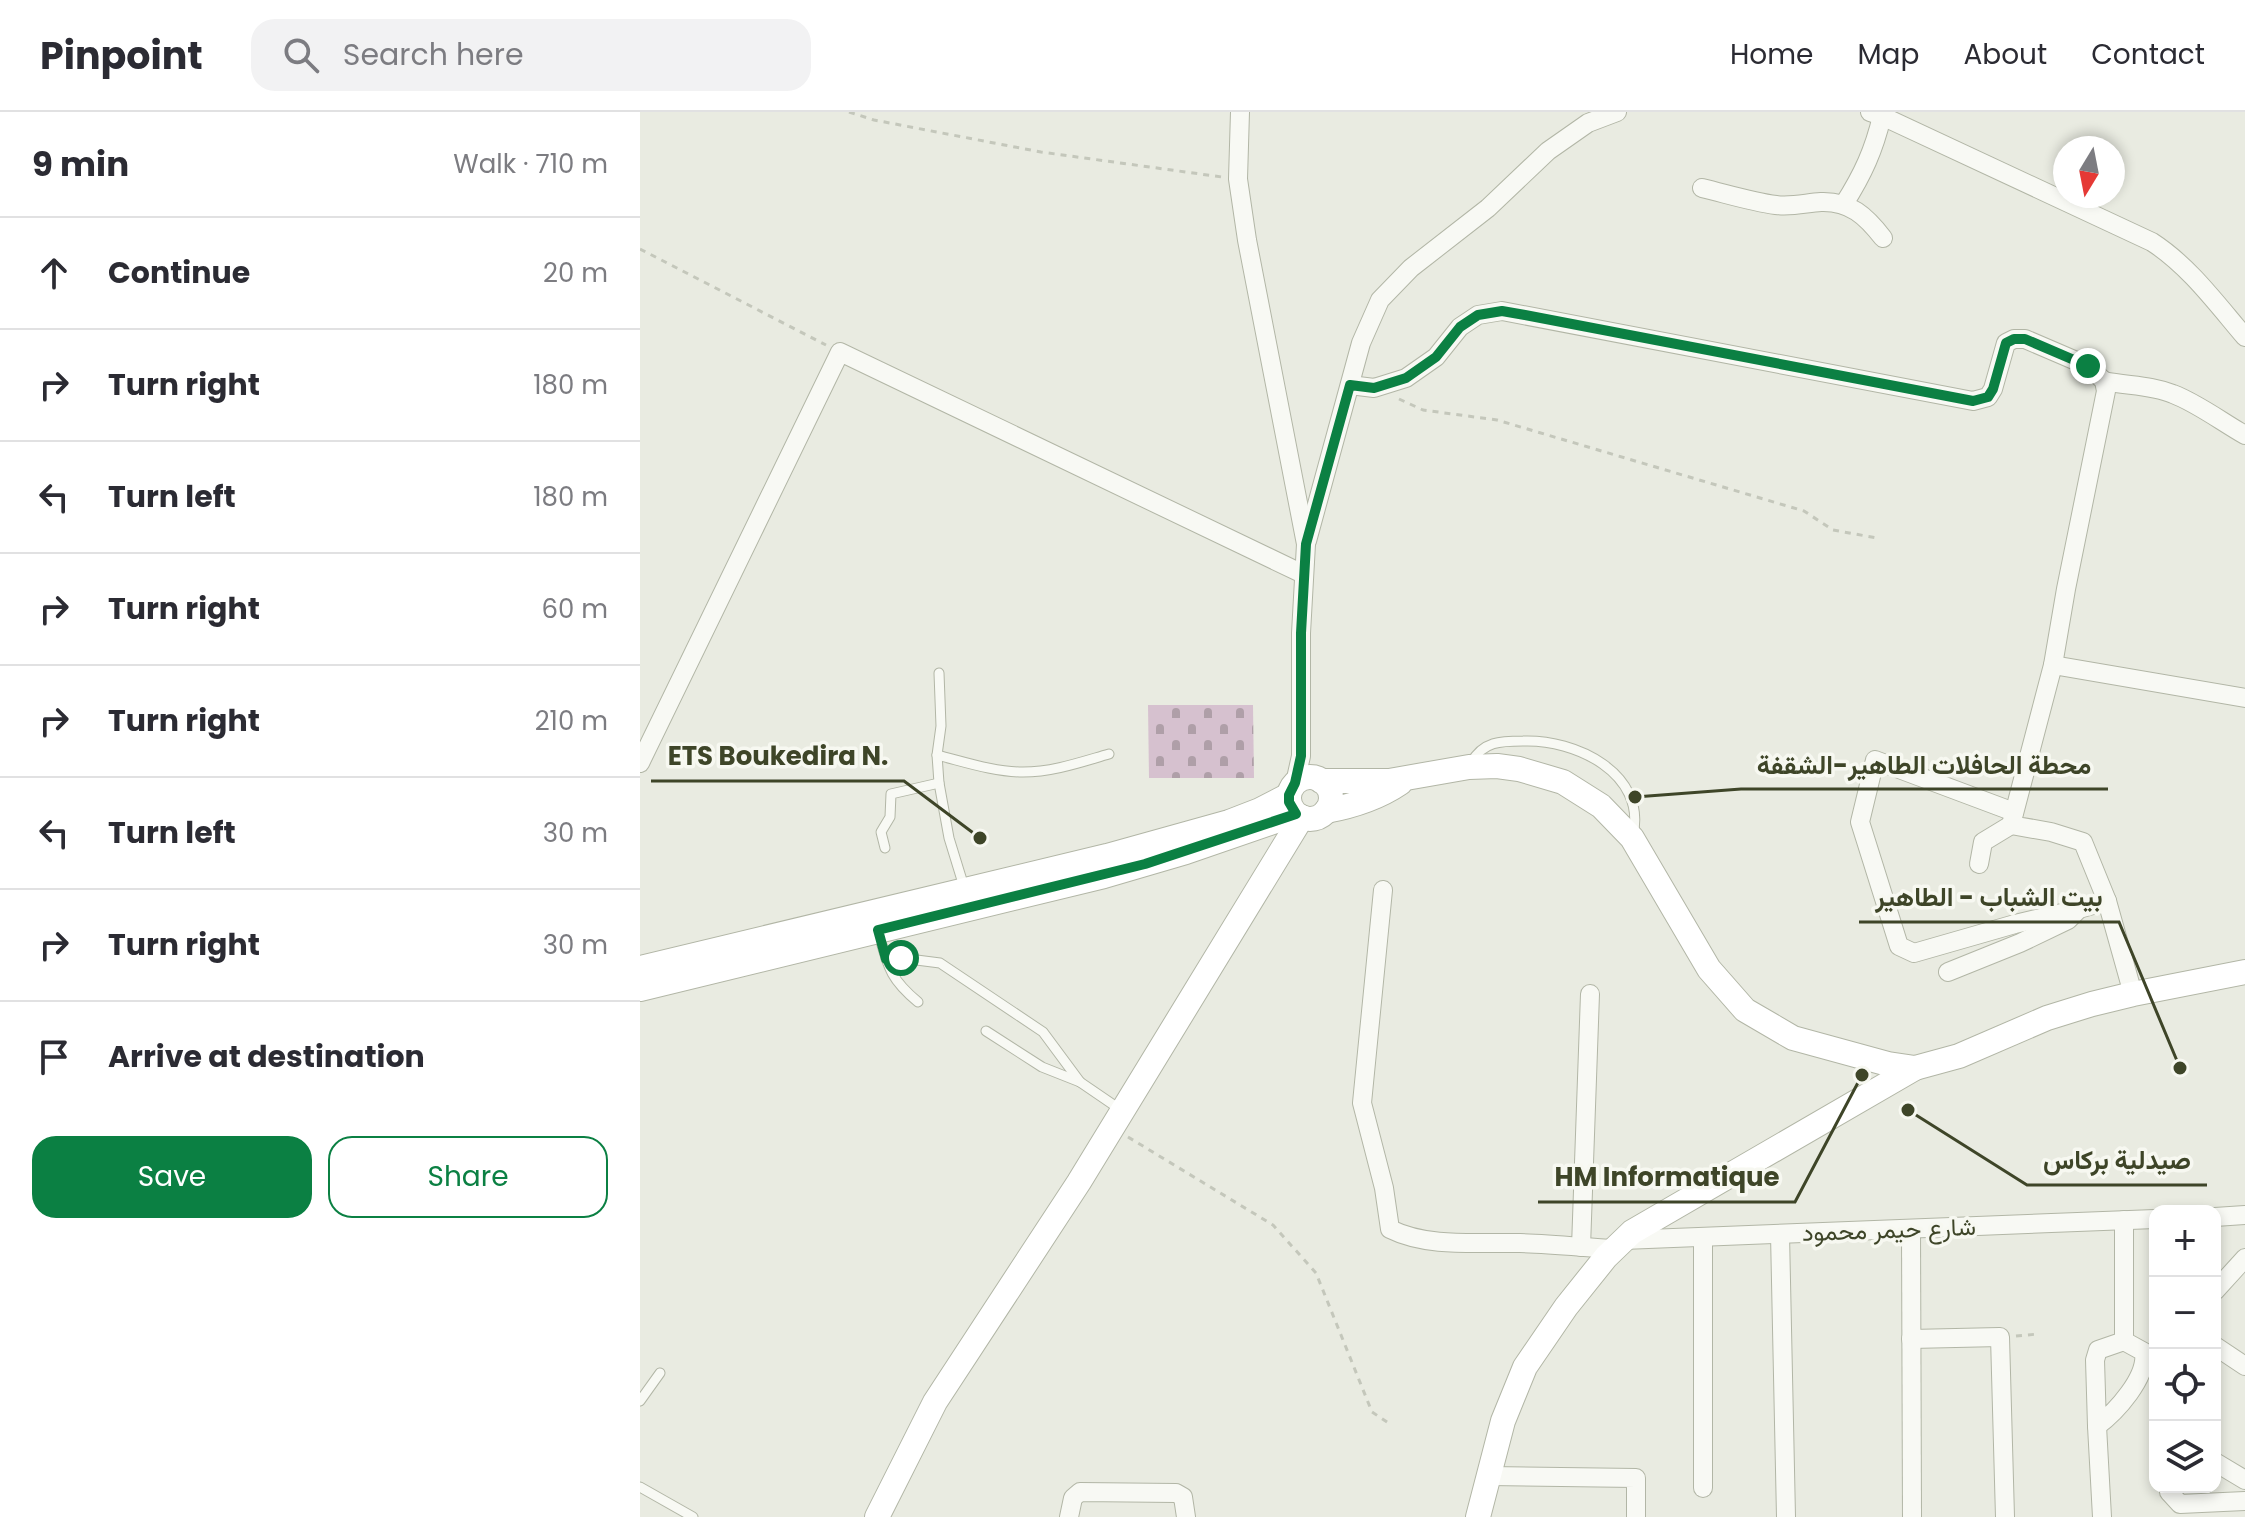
<!DOCTYPE html>
<meta charset="utf-8">
<style>
body{margin:0;font-family:Poppins,Vazirmatn,sans-serif;background:#f2f2f3;color:#2b2b33}
.controls{position:absolute;right:24px;bottom:24px;display:grid;overflow:hidden;border-radius:16px;box-shadow:0 4px 12px #0003}
.controls button{width:72px;height:72px;display:grid;place-items:center;padding:0;border:0;border-bottom:2px solid #e1e1e2;background:#fff;color:#2b2b33;font:40px sans-serif}
.compass{position:absolute;left:1413px;top:24px;width:72px;height:72px;border-radius:50%;background:#fff;box-shadow:0 4px 12px #0003;rotate:190deg}
.stop{position:absolute;width:24px;height:24px;margin:-18px;border:6px solid #0b8043;border-radius:50%;background:#fff}
.stop.end{background:#0b8043;border-color:#fff;box-shadow:0 2px 8px #0008}
.list{margin:0;padding:0;list-style:none}
h2{display:flex;justify-content:space-between;align-items:center;height:104px;margin:0;padding:0 32px;font-size:34px}
h2 small{font-size:26px;font-weight:400;color:#7c7c81}
.list li{display:grid;grid-template-columns:52px 1fr auto;gap:24px;align-items:center;box-sizing:border-box;height:112px;padding:0 32px;border-top:2px solid #e1e1e2}
.list b{display:block;font-size:30px;white-space:nowrap}
.list em{font-size:26px;font-style:normal;color:#7c7c81}
.actions{display:flex;gap:16px;padding:24px 32px}
.actions a{flex:1;padding:18px 0;border:2px solid #0b8043;border-radius:24px;text-align:center;font-size:28px;color:#0b8043}
.actions .main{background:#0b8043;color:#fff}
.icon{flex:none;width:44px;height:44px;fill:none;stroke:currentColor;stroke-width:2;stroke-linecap:round;stroke-linejoin:round}
.map{position:relative;flex:none;width:1605px;height:1405px;overflow:hidden}
header{display:flex;align-items:center;gap:48px;box-sizing:border-box;height:112px;padding:0 40px;background:#fff;border-bottom:2px solid #e1e1e2}
header strong{font-size:38px}
nav{display:flex;gap:44px;margin-inline-start:auto;font-size:28px}
.search{width:560px;height:72px;background:#f2f2f3;display:flex;align-items:center;gap:20px;box-sizing:border-box;padding:0 28px;border-radius:24px;color:#7c7c81;font-size:30px}
main{display:flex}
aside{flex:1;background:#fff}
.map>svg:first-child{display:block}
.cemetery{fill:url(#cemetery-stones)}
.lines{fill:none;stroke-linecap:round;stroke-linejoin:round}
.lane-casing{stroke:#b2b6a6;stroke-width:11}
.street-casing{stroke:#b2b6a6;stroke-width:20}
.secondary-casing{stroke:#b2b6a6;stroke-width:26}
.path{stroke:#c4c7bb;stroke-width:3;stroke-dasharray:6 6;stroke-linecap:butt}
.lane{stroke:#f8f9f4;stroke-width:9}
.street{stroke:#f8f9f4;stroke-width:18}
.secondary{stroke:#fff;stroke-width:24}
.route{stroke:#0b8043;stroke-width:10}
.labels{text-anchor:middle;stroke-width:7;stroke-linejoin:round;paint-order:stroke}
.street-label{font-size:24px;fill:#3e4528;stroke:#f7f8f1}
.leader{fill:none;stroke:#3e4528;stroke-width:3}
.callout-dot{fill:#3e4528;stroke:#f7f8f1;stroke-width:3}
.callout-label{font-size:26px;text-anchor:middle;font-weight:bold;fill:#3e4528;stroke:#f7f8f1;stroke-width:7;stroke-linejoin:round;paint-order:stroke}
</style>
<header>
<strong>Pinpoint</strong>
<div class="search"><svg class="icon" aria-label="search" viewBox="0 0 24 24"><circle cx="10" cy="10" r="6"/><path d="M15 15l6 6"/></svg>Search here</div>
<nav><a>Home</a><a>Map</a><a>About</a><a>Contact</a></nav>
</header>
<main>
<aside>
<h2>9 min<small>Walk · 710 m</small></h2>
<ul class="list">
<li><svg class="icon" aria-label="ahead" viewBox="0 0 24 24"><path d="M12 20V5M6 11l6-6 6 6"/></svg><div><b>Continue</b></div><em>20 m</em></li>
<li><svg class="icon" aria-label="right" viewBox="0 0 24 24"><path d="M7 20v-9h11M14 6l5 5-5 5"/></svg><div><b>Turn right</b></div><em>180 m</em></li>
<li><svg class="icon" aria-label="left" viewBox="0 0 24 24"><path d="M17 20v-9H6M10 6l-5 5 5 5"/></svg><div><b>Turn left</b></div><em>180 m</em></li>
<li><svg class="icon" aria-label="right" viewBox="0 0 24 24"><path d="M7 20v-9h11M14 6l5 5-5 5"/></svg><div><b>Turn right</b></div><em>60 m</em></li>
<li><svg class="icon" aria-label="right" viewBox="0 0 24 24"><path d="M7 20v-9h11M14 6l5 5-5 5"/></svg><div><b>Turn right</b></div><em>210 m</em></li>
<li><svg class="icon" aria-label="left" viewBox="0 0 24 24"><path d="M17 20v-9H6M10 6l-5 5 5 5"/></svg><div><b>Turn left</b></div><em>30 m</em></li>
<li><svg class="icon" aria-label="right" viewBox="0 0 24 24"><path d="M7 20v-9h11M14 6l5 5-5 5"/></svg><div><b>Turn right</b></div><em>30 m</em></li>
<li><svg class="icon" aria-label="arrive" viewBox="0 0 24 24"><path d="M6 21V4h12l-3 4 3 4H6"/></svg><div><b>Arrive at destination</b></div></li>
</ul>
<div class="actions"><a class="main">Save</a><a>Share</a></div>
</aside>
<div class="map">
<svg width="1605" height="1405" viewBox="0 0 1605 1405">
<defs>
<pattern id="cemetery-stones" width="16" height="16" patternUnits="userSpaceOnUse" patternTransform="scale(2)"><rect width="16" height="16" fill="#d6c1cf"/><path d="M2 7V4a2 2 0 0 1 4 0v3zM10 15v-3a2 2 0 0 1 4 0v3z" fill="#af9fa8"/></pattern>
</defs>
<rect width="100%" height="100%" fill="#e9ebe1"/>
<path class="cemetery" d="M508,593H613L614,666H509Z"/>
<g class="lines">
<defs>
<g id="lane">
<path d="M299,561L301,614L297,643L299,671L309,726L325,778"/>
<path d="M297,643C325,650 354,660 383,660C413,660 441,650 469,642"/>
<path d="M831,651C843,629 861,629 883,629C935,627 1007,661 993,723"/>
<path d="M245,736L241,720L250,705L251,682L299,671"/>
<path d="M238,819C248,854 249,866 278,890"/>
<path d="M246,847L261,846L300,851L403,920L440,970"/>
<path d="M346,919L402,955L440,970L481,998"/>
<path d="M0,1289L20,1261"/>
<path d="M0,1375L53,1405"/>
</g>
<g id="street">
<path d="M600,0L598,67L607,128L666,432L661,521V644L655,671"/>
<path d="M1230,0L1242,4L1512,130C1549,154 1576,191 1605,225"/>
<path d="M1062,76C1087,82 1112,90 1136,93C1152,95 1166,91 1181,90C1210,89 1226,104 1243,126"/>
<path d="M1204,92C1223,62 1234,38 1242,4"/>
<path d="M1464,269C1487,274 1511,273 1533,282C1557,291 1582,310 1605,323"/>
<path d="M710,273L734,276L766,266L796,245L820,215L838,203L862,199L1333,289L1348,285L1353,277L1366,231L1374,227H1385L1448,254L1464,269L1466,279L1426,477L1413,553"/>
<path d="M667,429L721,231L740,188L771,156L848,96L908,39L948,11L977,0"/>
<path d="M0,651L200,240L663,462"/>
<path d="M1374,700L1235,648L1220,710L1259,834L1274,841L1375,812L1439,797"/>
<path d="M1339,752L1343,730L1371,713"/>
<path d="M743,778L722,991L744,1076L750,1117C788,1136 838,1130 880,1131C911,1132 942,1135 974,1137"/>
<path d="M1308,860L1380,831L1428,808L1439,797L1467,789"/>
<path d="M1493,882L1467,789L1443,730L1411,720L1371,713L1413,553L1605,586"/>
<path d="M1575,1105L1605,1103"/>
<path d="M1271,1117L1272,1405"/>
<path d="M1140,1122L1146,1405"/>
<path d="M1063,1125V1376"/>
<path d="M983,1128L1515,1107"/>
<path d="M941,1135L950,882"/>
<path d="M1575,1179L1605,1146"/>
<path d="M1271,1227L1360,1225L1365,1405"/>
<path d="M1484,1229L1504,1240C1508,1265 1476,1300 1457,1314L1455,1248L1458,1238L1484,1229V1108"/>
<path d="M1575,1234L1605,1254"/>
<path d="M1457,1314L1462,1405"/>
<path d="M1575,1350L1605,1368"/>
<path d="M849,1364L996,1366V1405"/>
<path d="M1529,1375V1380L1540,1392L1605,1389"/>
<path d="M429,1405L433,1386L440,1380L536,1381L543,1385L546,1405"/>
</g>
<g id="secondary">
<circle cx="670" cy="686" r="21"/>
<path d="M681,669H749L829,655L857,654L879,657L923,670L961,694L992,726L1069,857L1105,898L1153,926L1248,952L1275,956L1319,944L1407,906L1452,892L1493,882L1605,860"/>
<path d="M686,699C713,694 738,686 760,671"/>
<path d="M0,856L467,744L589,710L620,698L649,683"/>
<path d="M0,877L464,764L546,740L656,702"/>
<path d="M237,1405L295,1290L439,1070L662,705"/>
<path d="M838,1405L863,1309L885,1255L926,1195L966,1145L992,1120L1275,956"/>
</g>
</defs>
<use href="#lane" class="lane-casing"/>
<use href="#street" class="street-casing"/>
<use href="#secondary" class="secondary-casing"/>
<g class="path">
<path d="M209,0L234,8L401,40L582,65"/>
<path d="M0,137L186,233"/>
<path d="M759,287L783,298L857,308L1164,399L1193,418L1237,426"/>
<path d="M488,1025L633,1113L676,1161L732,1300L750,1312"/>
<path d="M1376,1224L1398,1222"/>
</g>
<use href="#lane" class="lane"/>
<use href="#street" class="street"/>
<use href="#secondary" class="secondary"/>
</g>
<g class="lines">
<path class="route" d="M261,846L246,847L238,818L505,752L656,702L649,690V683L655,671L661,644V521L666,432L710,273L734,276L766,266L796,245L820,215L838,203L862,199L885,203L1333,289L1348,285L1353,277L1366,231L1374,227H1385L1448,254"/>
</g>
<g class="labels">
<g class="street-label">
<text transform="translate(1249 1118) rotate(-2)" y="8">شارع حيمر محمود</text>
</g>
</g>
<path class="leader" d="M340 726L264 669H11M995 685L1101 677H1468M1540 956L1479 810H1219M1268 998L1387 1073H1567M1222 963L1155 1090H898"/>
<g class="callout-dot">
<circle cx="340" cy="726" r="8"/>
<circle cx="995" cy="685" r="8"/>
<circle cx="1540" cy="956" r="8"/>
<circle cx="1268" cy="998" r="8"/>
<circle cx="1222" cy="963" r="8"/>
</g>
<g class="callout-label">
<text x="138" y="653">ETS Boukedira N.</text>
<text x="1284" y="662">محطة الحافلات الطاهير-الشقفة</text>
<text x="1349" y="794">بيت الشباب - الطاهير</text>
<text x="1477" y="1057">صيدلية بركاس</text>
<text x="1027" y="1074">HM Informatique</text>
</g>
</svg>
<div class="controls">
<button>+</button>
<button>−</button>
<button><svg class="icon" aria-label="locate" viewBox="0 0 24 24"><circle cx="12" cy="12" r="6"/><path d="M12 2v4M12 18v4M2 12h4M18 12h4"/></svg></button>
<button><svg class="icon" aria-label="layers" viewBox="0 0 24 24"><path d="M12 4l9 5-9 5-9-5zM3 14l9 5 9-5"/></svg></button>
</div>
<svg class="compass" viewBox="-18 -18 36 36"><path d="M0-13l5 13h-10z" fill="#e53935"/><path d="M0 13l5-13h-10z" fill="#7c7c81"/></svg>
<div class="stop" style="left:261px;top:846px"></div>
<div class="stop end" style="left:1448px;top:254px"></div>
</div>
</main>
